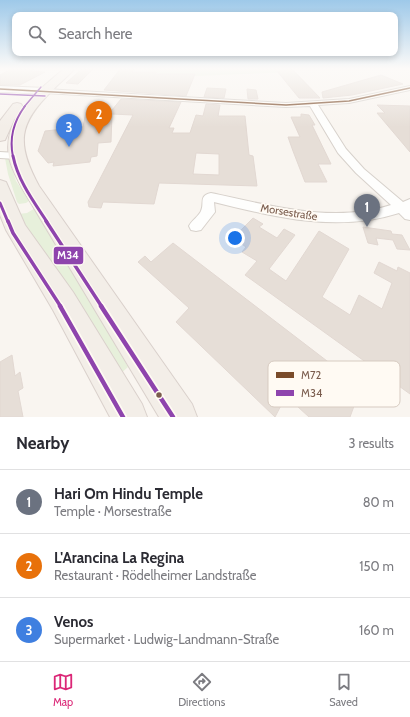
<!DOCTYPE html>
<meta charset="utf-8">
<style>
body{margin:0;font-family:Cabin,sans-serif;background:#f7f7f7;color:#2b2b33}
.you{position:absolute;left:235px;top:238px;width:14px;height:14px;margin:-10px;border:3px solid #fff;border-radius:50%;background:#1a73e8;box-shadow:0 0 0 6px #1a73e833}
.badge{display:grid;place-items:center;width:26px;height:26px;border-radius:50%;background:#db2777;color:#fff;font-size:13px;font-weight:700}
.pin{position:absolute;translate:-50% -33px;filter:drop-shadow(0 1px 2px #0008)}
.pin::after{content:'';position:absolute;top:21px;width:14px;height:12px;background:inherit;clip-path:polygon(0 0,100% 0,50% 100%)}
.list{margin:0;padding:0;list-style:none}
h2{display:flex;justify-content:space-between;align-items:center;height:52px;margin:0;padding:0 16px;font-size:17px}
h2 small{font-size:13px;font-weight:400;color:#7c7c81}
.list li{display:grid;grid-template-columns:26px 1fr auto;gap:12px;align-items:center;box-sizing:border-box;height:64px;padding:0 16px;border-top:1px solid #e1e1e2}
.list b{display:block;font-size:15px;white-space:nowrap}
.list p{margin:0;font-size:13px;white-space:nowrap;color:#7c7c81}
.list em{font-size:13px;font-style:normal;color:#7c7c81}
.icon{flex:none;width:22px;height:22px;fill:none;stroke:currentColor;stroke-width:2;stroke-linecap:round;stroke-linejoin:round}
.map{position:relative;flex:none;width:410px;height:417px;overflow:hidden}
.search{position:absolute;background:#fff;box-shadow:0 2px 6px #0003;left:12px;right:12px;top:12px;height:44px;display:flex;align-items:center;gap:10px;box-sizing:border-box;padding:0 14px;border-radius:8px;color:#7c7c81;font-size:15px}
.sheet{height:244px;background:#fff}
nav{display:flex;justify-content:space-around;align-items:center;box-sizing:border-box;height:56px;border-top:1px solid #e1e1e2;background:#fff;font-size:11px;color:#7c7c81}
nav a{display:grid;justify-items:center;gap:2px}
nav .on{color:#db2777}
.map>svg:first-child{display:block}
.green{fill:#e7f0db}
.building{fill:#e6ded7;stroke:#e2d8d2;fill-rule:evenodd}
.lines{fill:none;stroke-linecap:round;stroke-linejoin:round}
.street-casing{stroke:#d7d1cb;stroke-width:2}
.secondary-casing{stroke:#d9d2cb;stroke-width:2}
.primary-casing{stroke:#dad1cc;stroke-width:2}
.street{fill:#fefefd;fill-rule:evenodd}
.secondary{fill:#fefefd;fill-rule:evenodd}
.primary{fill:#f3eee8;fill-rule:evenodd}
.bus-1-casing{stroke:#fffaf3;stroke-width:3}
.bus-2-far4-casing{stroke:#fffaf3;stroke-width:3}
.bus-2-far3-casing{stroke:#fffaf3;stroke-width:4}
.bus-2-far2-casing{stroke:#fffaf3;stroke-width:6}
.bus-2-far1-casing{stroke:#fffaf3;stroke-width:6}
.bus-2-casing{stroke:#fffaf3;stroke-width:8}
.bus-1{stroke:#7a4b2a;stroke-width:1.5}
.bus-2-far4{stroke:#8e44ad;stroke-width:1.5}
.bus-2-far3{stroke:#8e44ad;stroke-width:2}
.bus-2-far2{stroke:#8e44ad;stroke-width:3}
.bus-2-far1{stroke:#8e44ad;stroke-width:3.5}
.bus-2{stroke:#8e44ad;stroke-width:4.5}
.bus-dot{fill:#7a5c4d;stroke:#fffaf3;stroke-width:1.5}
.labels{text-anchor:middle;stroke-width:3.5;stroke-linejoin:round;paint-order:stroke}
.street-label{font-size:11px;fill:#7a5c4d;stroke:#fffaf3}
.key{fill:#fffaf3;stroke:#d7cbc1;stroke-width:1}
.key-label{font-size:11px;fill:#7a5c4d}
.line-badge{stroke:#fffaf3;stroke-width:1.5}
.badge-label{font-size:11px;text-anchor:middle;font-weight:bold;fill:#fff}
</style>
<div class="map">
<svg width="410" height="417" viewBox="0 0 410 417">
<rect width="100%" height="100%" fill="#f9f5f0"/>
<g class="green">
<path d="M139,68H290L294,72L170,77Z"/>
<path d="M8,157L16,181L20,187L27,191L30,200L26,203L19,204L17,202L8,174L5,158Z"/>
<path d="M37,207L128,367L119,375L55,276L18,214L27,213Z"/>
</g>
<g class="building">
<path d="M13,68H36L31,71L45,72L20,85H0V75Z"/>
<path d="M83,68H94L78,84L66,83Z"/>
<path d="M121,68H135L132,72H156L155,74H195L186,96L104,90Z"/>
<path d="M293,70L320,98H299L277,71Z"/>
<path d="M381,75L403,84L352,95L323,98L322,92Z"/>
<path d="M207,88L226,89L224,98L204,97Z"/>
<path d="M247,89L256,90L258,99H248Z"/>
<path d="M121,99L181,102L169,128H174L172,133H190L196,115L203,116L206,104L220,105L218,116H245L249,155L253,156L257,186L159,183L154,204L103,202L101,208L89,207L88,202L133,115L112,114L111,142L98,143L97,156L91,157L90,162L53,166L54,162L48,163L38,151L45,131L83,127L86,112L112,110ZM196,153L219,154V175L193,174Z"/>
<path d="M377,105L410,106V152L377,113H385Z"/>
<path d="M301,114L309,115L315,125H312L331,164H318L327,182H305L293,151L288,137H300L291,117H301Z"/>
<path d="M253,218L263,224L259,227L277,238L284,229L295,235L269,269L286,281L319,231L349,249L322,297L350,315L359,295L382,309L392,283L374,273L379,262L397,271L398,267L410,273V394L245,275L257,261L242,252L246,247L233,238Z"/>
<path d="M363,227L391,231L392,234L402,235L410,250L397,249L393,240L376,238L378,245L368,243Z"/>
<path d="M173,243L361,387L350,417H309L286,396L275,417L176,322L189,308L138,262L145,256L151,262Z"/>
<path d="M12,355L15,376L20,372L23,388L18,391L23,417H0V362Z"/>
</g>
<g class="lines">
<defs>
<g id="street">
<path d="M410,86V90L349,103L318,105L346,149L364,169L403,202L410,199V220L405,219L399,213C337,233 275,217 214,202L215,212L201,230L196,231L191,230L189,226C192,220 199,216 201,211C205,203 198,196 211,193C268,205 333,224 391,205L356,173L338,153L310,106L286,107L45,93L41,91L45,89L286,103L349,99Z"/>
<path d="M0,152L17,153L22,156L17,159L0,158Z"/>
</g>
<path id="secondary" d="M0,86L45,88L50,91L45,94L0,92Z"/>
<g id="primary">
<path d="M65,68H75C69,76 60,82 53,90C18,123 16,144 39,186L192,404L197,417H159L22,188C17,178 11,168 9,157C2,117 38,91 65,68Z"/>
<path d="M17,103L21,104L23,107L14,120L5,140L0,141V121L13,104Z"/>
<path d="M0,180L6,182L25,225L73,292L142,404L147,417H110L53,310L6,230L0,215Z"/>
</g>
</defs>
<use href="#street" class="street-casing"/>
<use href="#secondary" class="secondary-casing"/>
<use href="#primary" class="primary-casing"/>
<use href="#street" class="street"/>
<use href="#secondary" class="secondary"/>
<use href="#primary" class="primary"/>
<defs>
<path id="bus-1" d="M0,89L286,105L349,101L410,88"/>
<g id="bus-2-far4">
<path d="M0,94L45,96"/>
<path d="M24,107L41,87"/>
</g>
<path id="bus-2-far3" d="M13,157C9,138 13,122 25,106"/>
<g id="bus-2-far2">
<path d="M13,156C18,181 34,202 47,222"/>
<path d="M0,203L8,222"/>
</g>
<g id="bus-2-far1">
<path d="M8,221L13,233L61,307"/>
<path d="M46,221L102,307"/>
</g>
<g id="bus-2">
<path d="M60,306L123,417"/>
<path d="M101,306L173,417"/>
</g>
</defs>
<use href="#bus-1" class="bus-1-casing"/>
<use href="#bus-2-far4" class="bus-2-far4-casing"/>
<use href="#bus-2-far3" class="bus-2-far3-casing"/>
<use href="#bus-2-far2" class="bus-2-far2-casing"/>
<use href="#bus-2-far1" class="bus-2-far1-casing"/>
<use href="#bus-2" class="bus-2-casing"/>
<use href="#bus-1" class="bus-1"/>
<use href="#bus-2-far4" class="bus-2-far4"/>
<use href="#bus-2-far3" class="bus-2-far3"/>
<use href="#bus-2-far2" class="bus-2-far2"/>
<use href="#bus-2-far1" class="bus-2-far1"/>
<use href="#bus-2" class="bus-2"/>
</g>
<linearGradient id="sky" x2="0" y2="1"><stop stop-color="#9ec9e9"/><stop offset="0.54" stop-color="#fcfaf8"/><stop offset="1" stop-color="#fcfaf8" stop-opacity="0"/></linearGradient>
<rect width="410" height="127" fill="url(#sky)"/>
<circle class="bus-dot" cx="159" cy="395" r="3.5"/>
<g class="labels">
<g class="street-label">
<text transform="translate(289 212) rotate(9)" y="4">Morsestraße</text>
</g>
</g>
<rect x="268" y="361" width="132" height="46" rx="6" class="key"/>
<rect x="276" y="372" width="18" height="6" fill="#7a4b2a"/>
<rect x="276" y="390" width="18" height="6" fill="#8e44ad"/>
<g class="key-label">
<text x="301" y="379">M72</text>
<text x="301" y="397">M34</text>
</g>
<rect class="line-badge" x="53" y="246" width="31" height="19" rx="4" fill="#8e44ad"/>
<g class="badge-label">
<text x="68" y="259">M34</text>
</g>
</svg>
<div class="you"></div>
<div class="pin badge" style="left:367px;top:227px;background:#6b7280">1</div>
<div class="pin badge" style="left:99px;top:134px;background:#e8710a">2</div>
<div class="pin badge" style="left:69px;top:147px;background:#3f7fe0">3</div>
<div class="search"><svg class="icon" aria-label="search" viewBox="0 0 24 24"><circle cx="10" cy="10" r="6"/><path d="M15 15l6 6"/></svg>Search here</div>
</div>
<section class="sheet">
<h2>Nearby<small>3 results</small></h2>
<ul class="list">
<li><span class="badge" style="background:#6b7280">1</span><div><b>Hari Om Hindu Temple</b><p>Temple · Morsestraße</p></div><em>80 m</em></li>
<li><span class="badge" style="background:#e8710a">2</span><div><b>L'Arancina La Regina</b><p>Restaurant · Rödelheimer Landstraße</p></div><em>150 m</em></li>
<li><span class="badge" style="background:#3f7fe0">3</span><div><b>Venos</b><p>Supermarket · Ludwig-Landmann-Straße</p></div><em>160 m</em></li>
</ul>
</section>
<nav>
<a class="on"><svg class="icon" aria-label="map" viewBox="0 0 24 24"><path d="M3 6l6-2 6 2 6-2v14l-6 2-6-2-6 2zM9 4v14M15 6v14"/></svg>Map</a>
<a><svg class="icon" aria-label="directions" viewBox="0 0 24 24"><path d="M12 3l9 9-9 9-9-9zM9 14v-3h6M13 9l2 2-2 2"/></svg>Directions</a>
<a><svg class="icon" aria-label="saved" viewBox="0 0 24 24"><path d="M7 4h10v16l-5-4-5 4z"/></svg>Saved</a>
</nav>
